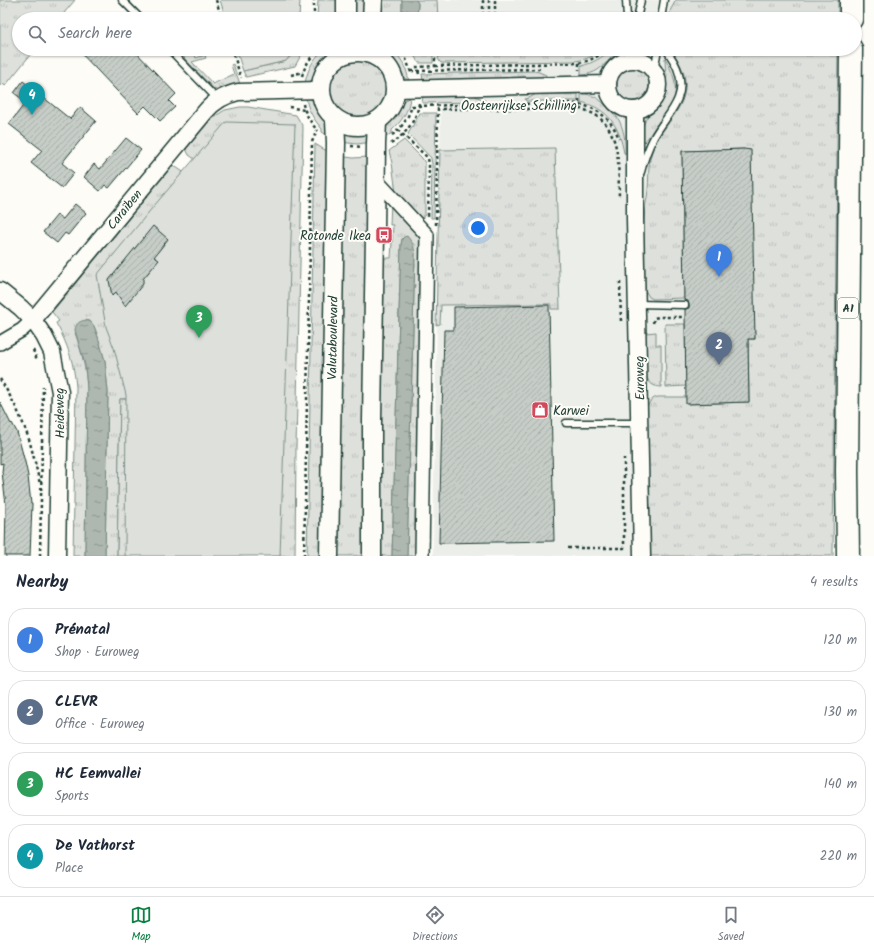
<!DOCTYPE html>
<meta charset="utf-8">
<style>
body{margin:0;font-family:Kalam,sans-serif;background:#f2f2f3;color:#1f2937}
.you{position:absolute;left:478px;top:228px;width:14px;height:14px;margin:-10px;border:3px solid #fff;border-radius:50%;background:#1a73e8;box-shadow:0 0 0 6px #1a73e833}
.badge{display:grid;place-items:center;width:26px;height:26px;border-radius:50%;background:#0b8043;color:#fff;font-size:13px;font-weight:700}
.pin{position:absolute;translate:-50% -33px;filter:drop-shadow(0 1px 2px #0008)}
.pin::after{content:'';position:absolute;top:21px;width:14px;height:12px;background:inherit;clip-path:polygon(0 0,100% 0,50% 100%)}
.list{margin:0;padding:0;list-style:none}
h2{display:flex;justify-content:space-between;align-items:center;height:52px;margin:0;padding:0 16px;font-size:17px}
h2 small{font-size:13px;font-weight:400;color:#747a83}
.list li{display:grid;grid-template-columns:26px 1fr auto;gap:12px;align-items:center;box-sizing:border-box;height:64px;margin:0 8px 8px;padding:0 8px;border:1px solid #e0e1e3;border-radius:16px}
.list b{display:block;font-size:15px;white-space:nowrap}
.list p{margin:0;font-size:13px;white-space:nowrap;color:#747a83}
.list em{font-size:13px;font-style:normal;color:#747a83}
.icon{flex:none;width:22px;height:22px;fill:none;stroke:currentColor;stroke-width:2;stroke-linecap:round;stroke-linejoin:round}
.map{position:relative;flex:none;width:874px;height:556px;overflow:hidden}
.search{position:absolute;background:#fff;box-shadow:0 1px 3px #0004;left:12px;right:12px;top:12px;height:44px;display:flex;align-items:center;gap:10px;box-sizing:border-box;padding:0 14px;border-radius:22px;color:#747a83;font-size:15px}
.sheet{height:340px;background:#fff}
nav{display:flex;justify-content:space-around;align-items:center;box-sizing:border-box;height:56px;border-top:1px solid #e0e1e3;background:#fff;font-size:11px;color:#747a83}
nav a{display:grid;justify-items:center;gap:2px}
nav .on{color:#0b8043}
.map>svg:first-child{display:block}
.built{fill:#eceee9}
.grass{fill:url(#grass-tufts);stroke:#7e8e88}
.forest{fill:url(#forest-crowns);stroke:#7e8e88}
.pitch{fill:#dde0db;stroke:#7e8e88}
.water{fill:url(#water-ripples);stroke:#75877f}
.building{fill:url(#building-hatch);stroke:#1f3d34}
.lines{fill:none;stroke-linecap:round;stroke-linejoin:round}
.service-casing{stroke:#1f3d34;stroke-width:9}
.minor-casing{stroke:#1f3d34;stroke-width:16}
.tertiary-casing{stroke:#1f3d34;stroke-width:19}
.secondary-casing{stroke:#1f3d34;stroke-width:21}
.motorway-casing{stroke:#1f3d34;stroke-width:25}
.path{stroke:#1f3d34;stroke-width:2.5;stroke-dasharray:3 3;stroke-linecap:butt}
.service{stroke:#fdfcf7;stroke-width:6}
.minor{stroke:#fdfcf7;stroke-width:13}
.tertiary{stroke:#fdfcf7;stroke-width:16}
.secondary{stroke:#fdfcf7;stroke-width:18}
.motorway{stroke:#fdfcf7;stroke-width:22}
.labels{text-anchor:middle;stroke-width:4;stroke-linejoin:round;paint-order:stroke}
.shield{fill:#fdfcf7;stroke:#62766e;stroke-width:1}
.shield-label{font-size:12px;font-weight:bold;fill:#1f3d34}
.street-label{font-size:13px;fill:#1f3d34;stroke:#fdfcf7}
.poi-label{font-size:13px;fill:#1f3d34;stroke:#fdfcf7;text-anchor:end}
</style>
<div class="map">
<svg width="874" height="556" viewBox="0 0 874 556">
<defs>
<pattern id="grass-tufts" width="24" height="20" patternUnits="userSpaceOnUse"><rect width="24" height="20" fill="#dde0db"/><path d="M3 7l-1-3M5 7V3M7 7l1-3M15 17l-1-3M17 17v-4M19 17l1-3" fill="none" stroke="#bdc1bd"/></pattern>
<pattern id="forest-crowns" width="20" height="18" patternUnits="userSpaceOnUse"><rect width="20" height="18" fill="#dde0db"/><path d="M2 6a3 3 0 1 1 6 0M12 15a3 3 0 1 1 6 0" fill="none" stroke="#bdc1bd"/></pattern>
<pattern id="water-ripples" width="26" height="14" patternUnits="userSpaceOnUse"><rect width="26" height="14" fill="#aeb8b1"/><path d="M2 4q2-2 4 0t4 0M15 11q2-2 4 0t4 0" fill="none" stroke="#8d9791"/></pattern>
<pattern id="building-hatch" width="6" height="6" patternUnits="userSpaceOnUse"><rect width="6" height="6" fill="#c6cdc7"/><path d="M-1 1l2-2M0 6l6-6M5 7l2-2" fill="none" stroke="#aab1ac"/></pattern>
</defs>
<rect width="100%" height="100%" fill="#fdfcf7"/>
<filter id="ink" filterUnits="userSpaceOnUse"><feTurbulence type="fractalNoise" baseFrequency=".025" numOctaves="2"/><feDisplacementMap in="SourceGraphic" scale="8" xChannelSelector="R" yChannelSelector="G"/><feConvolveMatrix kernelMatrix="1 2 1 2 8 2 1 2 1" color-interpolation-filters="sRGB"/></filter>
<g filter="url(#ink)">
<g class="built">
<path d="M437,0H792V19H438Z"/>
<path d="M439,49H793L798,556H433V543L441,100Z"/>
</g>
<g class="grass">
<path d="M0,0H75L59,19H19V49H35L5,86L2,83L0,86Z"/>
<path d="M318,0H341L342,19H317Z"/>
<path d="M349,0H369L368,19H349Z"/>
<rect x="376" y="0" width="26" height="19"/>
<path d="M416,0H437L438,19H417L418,4Z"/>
<path d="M676,0H838V19H668L671,9Z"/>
<path d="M188,49H193L196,58L205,55L206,58L192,62L213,84L234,74L231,65L233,64L240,84L220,92L214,89L184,58C183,54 184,51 188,49Z"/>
<path d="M296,49H304V50L295,66L246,77L243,71L286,61Z"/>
<path d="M324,49H338C335,54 330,57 327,61C318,70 317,79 305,84C307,70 313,59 324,49Z"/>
<path d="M379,49H395L398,52V55L405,66L409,80C398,76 397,70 390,62C386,58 382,54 379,49Z"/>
<path d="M415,49H433V63H419L411,51Z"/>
<path d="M499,49H603C595,56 587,59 576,61L442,63L440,62L438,59L439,56L443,55L499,54Z"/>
<path d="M611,49H620C618,53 614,55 611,58C601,68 596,74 581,75V66C593,63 602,58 611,49Z"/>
<path d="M671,49H838L833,556H650L647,408C649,402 652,398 658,397H686L687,404L749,402L748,339H755L744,149L682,151L684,298L653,299L649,297L645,290C645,267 643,243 644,220C644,210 647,200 648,190C649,180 648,169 650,159C656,126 695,108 683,71C680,63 675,56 671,49Z"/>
<path d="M665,58C675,76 681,93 668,111C665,115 661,118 658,123C653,129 649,138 643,143C641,133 643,121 650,113C656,108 661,104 664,96C668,84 665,70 665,58Z"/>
<circle cx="358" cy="89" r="29"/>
<circle cx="632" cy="84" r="17"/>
<path d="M534,71L539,72L546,75V76L542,78L423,81L422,74Z"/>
<path d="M536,94H578V101H526L525,99L529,98Z"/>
<path d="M581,94C594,94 600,99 608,108C611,111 615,114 617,117C624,127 626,143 625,154L624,153C619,126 609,109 581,102Z"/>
<path d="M472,95L485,100V102L422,103L423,96Z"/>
<path d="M306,97L312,100L316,103L328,121L330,137L322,132V129C314,120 307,109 306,97Z"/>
<path d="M410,97C409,111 402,121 392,130V133L384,138L385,122L401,102Z"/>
<path d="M240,107H248L296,115L303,127L296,448L295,556H271L202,164L189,155L186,149L212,118L225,110Z"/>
<path d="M420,113H436L434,218H431L432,164L431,158L408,134Z"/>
<path d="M344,130L358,132L369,130L373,142L357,144L340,142Z"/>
<path d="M404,140L422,158L425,163V215L423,216V218H421L396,193L392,163L389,151Z"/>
<path d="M315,144L325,150L332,153L324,556H307Z"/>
<path d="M555,148L560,309H551V304L441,305L440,324L436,325L440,150Z"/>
<path d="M339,156L353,158L369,157L366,556H332Z"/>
<path d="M173,165L189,176L133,399H120L117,556H105L108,392L105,361L98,337L94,326L75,333C82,352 86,369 87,389L85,556H73L76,387C74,363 68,345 56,323L59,321L52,312Z"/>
<path d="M391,202L417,233L421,242L417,556H407L415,253L402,239L401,245L392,556H373L378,302L384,258H391L393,225H390Z"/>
<path d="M665,324H685L686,386L666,387Z"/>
<path d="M656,332V345H661V387C656,387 651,385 648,380C645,375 646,341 646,333Z"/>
</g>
<path class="forest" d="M120,399H134L132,556H117Z"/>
<g class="pitch">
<path d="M220,0H300L299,19H226Z"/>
<path d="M236,49H296L286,61L243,71Z"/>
<path d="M226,122L295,124L280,556H125L126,395L114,348L106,327L97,275L153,207Z"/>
</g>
<g class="water">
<path d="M402,0H416L418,3L417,19H402Z"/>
<path d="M407,236L413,244L415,253L407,556H392L401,245L402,239L404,237Z"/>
<path d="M86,320L91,322L94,326L98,337L105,361L108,392L105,556H85L87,389L85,365L75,330C76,323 80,321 86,320Z"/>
</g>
<g class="building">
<path d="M77,49H133L176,94L169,101L175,107L160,121L145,106L138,113Z"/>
<path d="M23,81L70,119L80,107L96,121L62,163L74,173L62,188L31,163L42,150L9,124L26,102L14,93Z"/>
<path d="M126,138L141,150L109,188L105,185L100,191L84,177L94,164L100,169Z"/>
<path d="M744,149L751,150L755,339H748L749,402L686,404L685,309L689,308V305L688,301L684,300L682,151Z"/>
<path d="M75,204L86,213L68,235L65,233L57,243L43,232L57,215L63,219Z"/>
<path d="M153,226L168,239L154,257L159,260L143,279V284L125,306L116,292L112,296L109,280Z"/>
<path d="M549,305L554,541L439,543L444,330H454V307Z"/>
<path d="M0,402L11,424L12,423L17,432L25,462L28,476L31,504H32L30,556H5L6,505L2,472L3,463L0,464Z"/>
</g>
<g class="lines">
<defs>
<g id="service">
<path d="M122,0L141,19"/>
<path d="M626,0L627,19"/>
<path d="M637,19L641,0"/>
<path d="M661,19L664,0"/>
<path d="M169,49L218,100"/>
<path d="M627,49V60"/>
<path d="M638,49L639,60"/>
<path d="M654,71L658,49"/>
<path d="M641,172C644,160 648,148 654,137C666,115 688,99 678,71C676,63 670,56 666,49"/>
<path d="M637,304L685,305"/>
<path d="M566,423H638"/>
</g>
<g id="minor">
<path d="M376,180L427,235L422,556"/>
<path d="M0,343L22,330L33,320"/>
</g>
<g id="tertiary">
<circle cx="633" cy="85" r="25"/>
<path d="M395,89L608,84"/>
<path d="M635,110V219L642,556"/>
<path d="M0,291L21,308L33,320L44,336L52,352L60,392L57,556"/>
<path d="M33,320L205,112C214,101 225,95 238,92L320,90"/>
</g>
<g id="secondary">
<path d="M346,19V0"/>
<path d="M372,19L373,0"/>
<circle cx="358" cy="89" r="37"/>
<path d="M329,556L336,143L335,120"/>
<path d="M372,556V420L375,234L376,144L377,122"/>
</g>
<g id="motorway">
<path d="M851,19V0"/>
<path d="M848,556L847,471L851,49"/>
</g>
</defs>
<use href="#service" class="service-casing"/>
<use href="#minor" class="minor-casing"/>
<use href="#tertiary" class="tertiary-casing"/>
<use href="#secondary" class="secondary-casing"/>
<use href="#motorway" class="motorway-casing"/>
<g class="path">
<path d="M216,0L222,19"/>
<path d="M483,0V19"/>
<path d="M489,0V19"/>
<path d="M495,0V19"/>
<path d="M314,19V0"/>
<path d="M232,49L241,78"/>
<path d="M398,49L406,59L412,75"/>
<path d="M402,53L407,49"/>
<path d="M579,63C591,60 597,58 606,49"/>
<path d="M435,66L579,63V70"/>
<path d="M411,71L539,69L540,70"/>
<path d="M419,74L417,67L435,66V52L495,50V49"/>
<path d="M291,75L303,72"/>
<path d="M302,76C305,65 311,57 318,49"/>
<path d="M303,104C305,114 311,123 318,131"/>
<path d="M412,106L570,103C593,105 611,116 619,139"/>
<path d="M289,107L304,110"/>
<path d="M579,109C585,109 589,112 594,114C622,131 618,168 619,197"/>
<path d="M398,130L428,158L429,165L428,217"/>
<path d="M392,135C402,128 409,117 412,105"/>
<path d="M391,144C405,135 417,120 419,103"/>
<path d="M351,146L362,147"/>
<path d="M436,225L438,109H579V99"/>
<path d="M620,282L621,323"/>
<path d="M653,323L654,318L659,317H685"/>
<path d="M33,350L37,360"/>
<path d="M0,379C8,392 16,406 22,421C31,441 35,463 40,484"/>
<path d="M568,548H624V458"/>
<path d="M40,556L43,387"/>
<path d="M304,556L312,142L317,130"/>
</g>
<use href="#service" class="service"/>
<use href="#minor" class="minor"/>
<use href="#tertiary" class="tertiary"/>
<use href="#secondary" class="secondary"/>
<use href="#motorway" class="motorway"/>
</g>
</g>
<defs>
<symbol id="bus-square" viewBox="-11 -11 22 22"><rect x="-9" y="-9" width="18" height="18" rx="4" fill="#d1495b" stroke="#fdfcf7"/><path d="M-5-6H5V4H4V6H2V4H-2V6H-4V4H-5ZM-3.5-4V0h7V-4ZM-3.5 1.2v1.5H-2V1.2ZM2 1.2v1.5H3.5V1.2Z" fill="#fff"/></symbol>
<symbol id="shop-square" viewBox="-11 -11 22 22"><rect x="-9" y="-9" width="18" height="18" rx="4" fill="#d1495b" stroke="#fdfcf7"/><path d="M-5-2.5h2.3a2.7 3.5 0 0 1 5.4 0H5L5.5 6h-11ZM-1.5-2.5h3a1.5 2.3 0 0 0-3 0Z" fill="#fff"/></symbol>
</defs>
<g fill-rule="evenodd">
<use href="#bus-square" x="374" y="225" width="20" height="20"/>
<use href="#shop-square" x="530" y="400" width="20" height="20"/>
</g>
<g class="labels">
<rect class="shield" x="838" y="298" width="20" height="20" rx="3"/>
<g class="shield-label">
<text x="848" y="312">A1</text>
</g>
<g class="street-label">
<text x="519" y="110">Oostenrijkse Schilling</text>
<text transform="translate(124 209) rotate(-51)" y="5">Caraïben</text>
<text transform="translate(332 338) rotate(-89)" y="5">Valutaboulevard</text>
<text transform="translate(639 378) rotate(-91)" y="5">Euroweg</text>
<text transform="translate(59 413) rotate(-91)" y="5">Heideweg</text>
</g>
<g class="poi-label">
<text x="371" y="240">Rotonde Ikea</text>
<text x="553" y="415" text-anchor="start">Karwei</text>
</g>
</g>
</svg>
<div class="you"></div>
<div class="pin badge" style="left:719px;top:277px;background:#3f7fe0">1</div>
<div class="pin badge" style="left:719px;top:365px;background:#5c6f8a">2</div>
<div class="pin badge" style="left:199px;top:338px;background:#2e9e5b">3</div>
<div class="pin badge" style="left:32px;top:115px;background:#0f9aa8">4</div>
<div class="search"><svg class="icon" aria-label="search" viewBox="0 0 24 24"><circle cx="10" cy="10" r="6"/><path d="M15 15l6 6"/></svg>Search here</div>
</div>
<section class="sheet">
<h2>Nearby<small>4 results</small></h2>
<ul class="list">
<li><span class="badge" style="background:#3f7fe0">1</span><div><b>Prénatal</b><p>Shop · Euroweg</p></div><em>120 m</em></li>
<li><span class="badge" style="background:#5c6f8a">2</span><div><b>CLEVR</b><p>Office · Euroweg</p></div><em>130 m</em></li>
<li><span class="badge" style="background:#2e9e5b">3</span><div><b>HC Eemvallei</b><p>Sports</p></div><em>140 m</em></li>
<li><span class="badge" style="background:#0f9aa8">4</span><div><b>De Vathorst</b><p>Place</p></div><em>220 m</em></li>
</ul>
</section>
<nav>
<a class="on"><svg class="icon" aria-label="map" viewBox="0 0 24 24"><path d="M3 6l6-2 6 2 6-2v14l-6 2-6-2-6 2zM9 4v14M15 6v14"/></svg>Map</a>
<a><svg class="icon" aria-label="directions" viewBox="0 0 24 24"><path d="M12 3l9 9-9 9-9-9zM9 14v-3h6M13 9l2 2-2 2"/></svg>Directions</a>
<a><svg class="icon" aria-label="saved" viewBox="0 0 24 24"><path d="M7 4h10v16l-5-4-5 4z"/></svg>Saved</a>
</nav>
